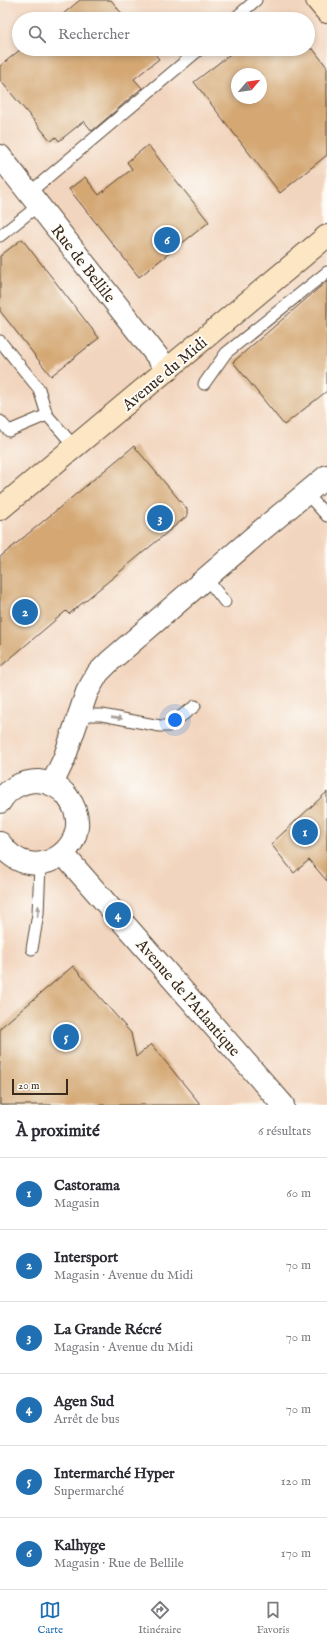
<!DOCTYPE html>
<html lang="fr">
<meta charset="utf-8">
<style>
body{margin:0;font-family:"IM FELL English",serif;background:#f2f2f3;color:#2b2b33}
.compass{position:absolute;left:231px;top:68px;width:36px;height:36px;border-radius:50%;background:#fff;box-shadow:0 2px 6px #0003;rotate:61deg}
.scale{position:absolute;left:12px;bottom:10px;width:56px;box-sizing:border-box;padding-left:4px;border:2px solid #3b2a1e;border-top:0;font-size:11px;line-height:14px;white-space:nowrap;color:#3b2a1e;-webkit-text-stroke:3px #fdfcf7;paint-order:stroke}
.you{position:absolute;left:175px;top:720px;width:14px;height:14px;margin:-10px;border:3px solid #fff;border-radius:50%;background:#1a73e8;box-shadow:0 0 0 6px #1a73e833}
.badge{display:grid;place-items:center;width:26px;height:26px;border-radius:50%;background:#1f6fb2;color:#fff;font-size:13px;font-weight:700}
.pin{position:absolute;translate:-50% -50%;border:2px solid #fff;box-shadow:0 1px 4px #0006}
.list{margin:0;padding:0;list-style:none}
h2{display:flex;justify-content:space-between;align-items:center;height:52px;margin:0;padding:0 16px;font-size:17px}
h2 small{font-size:13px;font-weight:400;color:#7c7c81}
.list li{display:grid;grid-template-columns:26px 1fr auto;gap:12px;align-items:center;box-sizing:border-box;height:72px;padding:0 16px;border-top:1px solid #e1e1e2}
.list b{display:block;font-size:15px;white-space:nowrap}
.list p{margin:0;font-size:13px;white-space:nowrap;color:#7c7c81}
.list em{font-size:13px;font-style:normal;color:#7c7c81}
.icon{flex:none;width:22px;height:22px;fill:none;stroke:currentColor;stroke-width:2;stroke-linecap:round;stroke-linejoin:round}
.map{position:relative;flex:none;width:327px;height:1105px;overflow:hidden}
.search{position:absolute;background:#fff;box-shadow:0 2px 6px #0003;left:12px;right:12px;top:12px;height:44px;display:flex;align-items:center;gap:10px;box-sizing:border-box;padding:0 14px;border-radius:22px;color:#7c7c81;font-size:15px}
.sheet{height:484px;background:#fff}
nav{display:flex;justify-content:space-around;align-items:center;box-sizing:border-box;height:56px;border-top:1px solid #e1e1e2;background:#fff;font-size:11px;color:#7c7c81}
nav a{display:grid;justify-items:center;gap:2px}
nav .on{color:#1f6fb2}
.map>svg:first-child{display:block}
.built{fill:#f2d5be;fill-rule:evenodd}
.building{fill:#d4a773;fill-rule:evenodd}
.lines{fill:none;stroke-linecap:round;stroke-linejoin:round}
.lane-casing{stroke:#554535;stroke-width:13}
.street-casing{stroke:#554535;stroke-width:24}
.secondary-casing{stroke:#554535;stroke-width:24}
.lane{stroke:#fff;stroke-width:11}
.street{stroke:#fff;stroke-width:22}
.secondary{stroke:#fce6c4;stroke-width:22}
.oneway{fill:#a79f9a}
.labels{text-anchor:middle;stroke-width:4;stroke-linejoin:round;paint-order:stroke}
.street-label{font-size:16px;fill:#3b2a1e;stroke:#fdfcf7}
</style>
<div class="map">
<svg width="327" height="1105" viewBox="0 0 327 1105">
<rect width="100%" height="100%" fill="#fdfcf7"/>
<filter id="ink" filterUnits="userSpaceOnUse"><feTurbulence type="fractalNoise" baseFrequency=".025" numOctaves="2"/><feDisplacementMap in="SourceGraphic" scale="8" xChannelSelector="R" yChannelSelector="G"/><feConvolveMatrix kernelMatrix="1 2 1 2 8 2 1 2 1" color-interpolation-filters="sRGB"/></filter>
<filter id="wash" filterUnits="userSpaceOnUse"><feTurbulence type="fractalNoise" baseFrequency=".012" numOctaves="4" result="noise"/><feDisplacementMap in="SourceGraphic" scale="16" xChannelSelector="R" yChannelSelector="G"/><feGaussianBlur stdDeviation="0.9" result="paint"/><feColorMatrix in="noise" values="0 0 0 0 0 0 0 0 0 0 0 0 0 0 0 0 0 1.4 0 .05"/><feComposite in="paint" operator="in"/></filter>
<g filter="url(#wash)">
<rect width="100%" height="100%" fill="#e9dfba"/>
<path class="built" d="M0,0H327V1105H0ZM19,19H308V49H19ZM237,74H261V98H237Z"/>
<g id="blocks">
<g class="building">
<path d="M80,0H111L126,19H57Z"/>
<path d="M21,49H151L159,59L134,79L142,88L92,131L84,121L59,141L56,137L51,141L0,80V66Z"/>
<path d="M237,49H313L327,67V155L280,193L194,82ZM237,74H261V98H237Z"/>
<path d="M148,145L209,222L139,277L69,189L85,177L99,195L132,169L127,162Z"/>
<path d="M22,239L99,338L51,376L0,311V256Z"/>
<path d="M327,281V391L284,425L233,362Z"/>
<path d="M134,446L187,509V516L69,614L66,611L0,667V557Z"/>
<path d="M327,792V881L309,860L294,873L271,844Z"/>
<path d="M73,966L131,1033L136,1057L151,1044L201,1105H0V1028Z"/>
</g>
</g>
</g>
<g filter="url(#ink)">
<use href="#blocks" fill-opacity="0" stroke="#554535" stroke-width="1"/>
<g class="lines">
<defs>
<g id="lane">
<path d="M234,19L256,0"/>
<path d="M29,193L200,49"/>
<path d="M0,236L39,205"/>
<path d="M0,341L39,389L47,415L75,447"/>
<path d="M204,384L226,353L327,272"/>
<path d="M0,421L9,431L47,415"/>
<path d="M306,493L327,516"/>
<path d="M206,578L225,602"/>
<path d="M79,715H102L160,726H168L195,706"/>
<path d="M32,949L38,914L40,864"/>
</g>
<g id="street">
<path d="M0,156L168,370"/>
<path d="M52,784L64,759L87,692L98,673L110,661L257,534L327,476"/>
<path d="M0,802C8,788 23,781 38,781C49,782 61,788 67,796C103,842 34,893 0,843"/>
<path d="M63,854L283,1105"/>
</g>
<g id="secondary">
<path d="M317,0L327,12"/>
<path d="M0,509L327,236"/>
</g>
</defs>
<use href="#lane" class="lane-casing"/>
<use href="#street" class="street-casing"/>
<use href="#secondary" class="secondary-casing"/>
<use href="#lane" class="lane"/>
<use href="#street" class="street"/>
<use href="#secondary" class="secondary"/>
</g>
<defs><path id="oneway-solid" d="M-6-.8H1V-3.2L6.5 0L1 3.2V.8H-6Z"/></defs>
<g class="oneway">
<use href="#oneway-solid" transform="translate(117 718) rotate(8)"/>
<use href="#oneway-solid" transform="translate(38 911) rotate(-85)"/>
</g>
</g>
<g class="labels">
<g class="street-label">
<text transform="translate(84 263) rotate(52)" y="6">Rue de Bellile</text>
<text transform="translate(164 373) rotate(-40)" y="6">Avenue du Midi</text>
<text transform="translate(189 997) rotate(49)" y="6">Avenue de l'Atlantique</text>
</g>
</g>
</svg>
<svg class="compass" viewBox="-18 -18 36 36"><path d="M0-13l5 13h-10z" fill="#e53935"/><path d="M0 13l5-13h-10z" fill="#7c7c81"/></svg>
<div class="scale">20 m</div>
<div class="you"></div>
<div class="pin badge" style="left:305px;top:832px">1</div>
<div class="pin badge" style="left:25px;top:612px">2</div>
<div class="pin badge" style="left:160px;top:518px">3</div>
<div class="pin badge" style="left:118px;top:915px">4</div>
<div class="pin badge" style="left:66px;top:1037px">5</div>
<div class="pin badge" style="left:167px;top:240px">6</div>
<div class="search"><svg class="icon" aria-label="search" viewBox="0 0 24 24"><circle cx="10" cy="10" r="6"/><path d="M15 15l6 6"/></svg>Rechercher</div>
</div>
<section class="sheet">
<h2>À proximité<small>6 résultats</small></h2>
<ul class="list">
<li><span class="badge">1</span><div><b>Castorama</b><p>Magasin</p></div><em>60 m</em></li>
<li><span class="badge">2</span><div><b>Intersport</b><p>Magasin · Avenue du Midi</p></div><em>70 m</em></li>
<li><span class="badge">3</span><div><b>La Grande Récré</b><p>Magasin · Avenue du Midi</p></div><em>70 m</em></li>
<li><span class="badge">4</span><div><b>Agen Sud</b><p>Arrêt de bus</p></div><em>70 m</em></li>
<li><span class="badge">5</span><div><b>Intermarché Hyper</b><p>Supermarché</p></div><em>120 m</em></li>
<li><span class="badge">6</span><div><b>Kalhyge</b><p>Magasin · Rue de Bellile</p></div><em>170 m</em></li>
</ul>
</section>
<nav>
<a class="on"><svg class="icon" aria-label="map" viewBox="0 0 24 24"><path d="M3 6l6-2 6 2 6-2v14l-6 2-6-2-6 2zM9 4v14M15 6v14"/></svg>Carte</a>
<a><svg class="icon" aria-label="directions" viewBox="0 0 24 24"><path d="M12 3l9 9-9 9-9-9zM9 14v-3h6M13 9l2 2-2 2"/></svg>Itinéraire</a>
<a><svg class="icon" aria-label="saved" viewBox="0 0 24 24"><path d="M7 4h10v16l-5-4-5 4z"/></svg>Favoris</a>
</nav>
